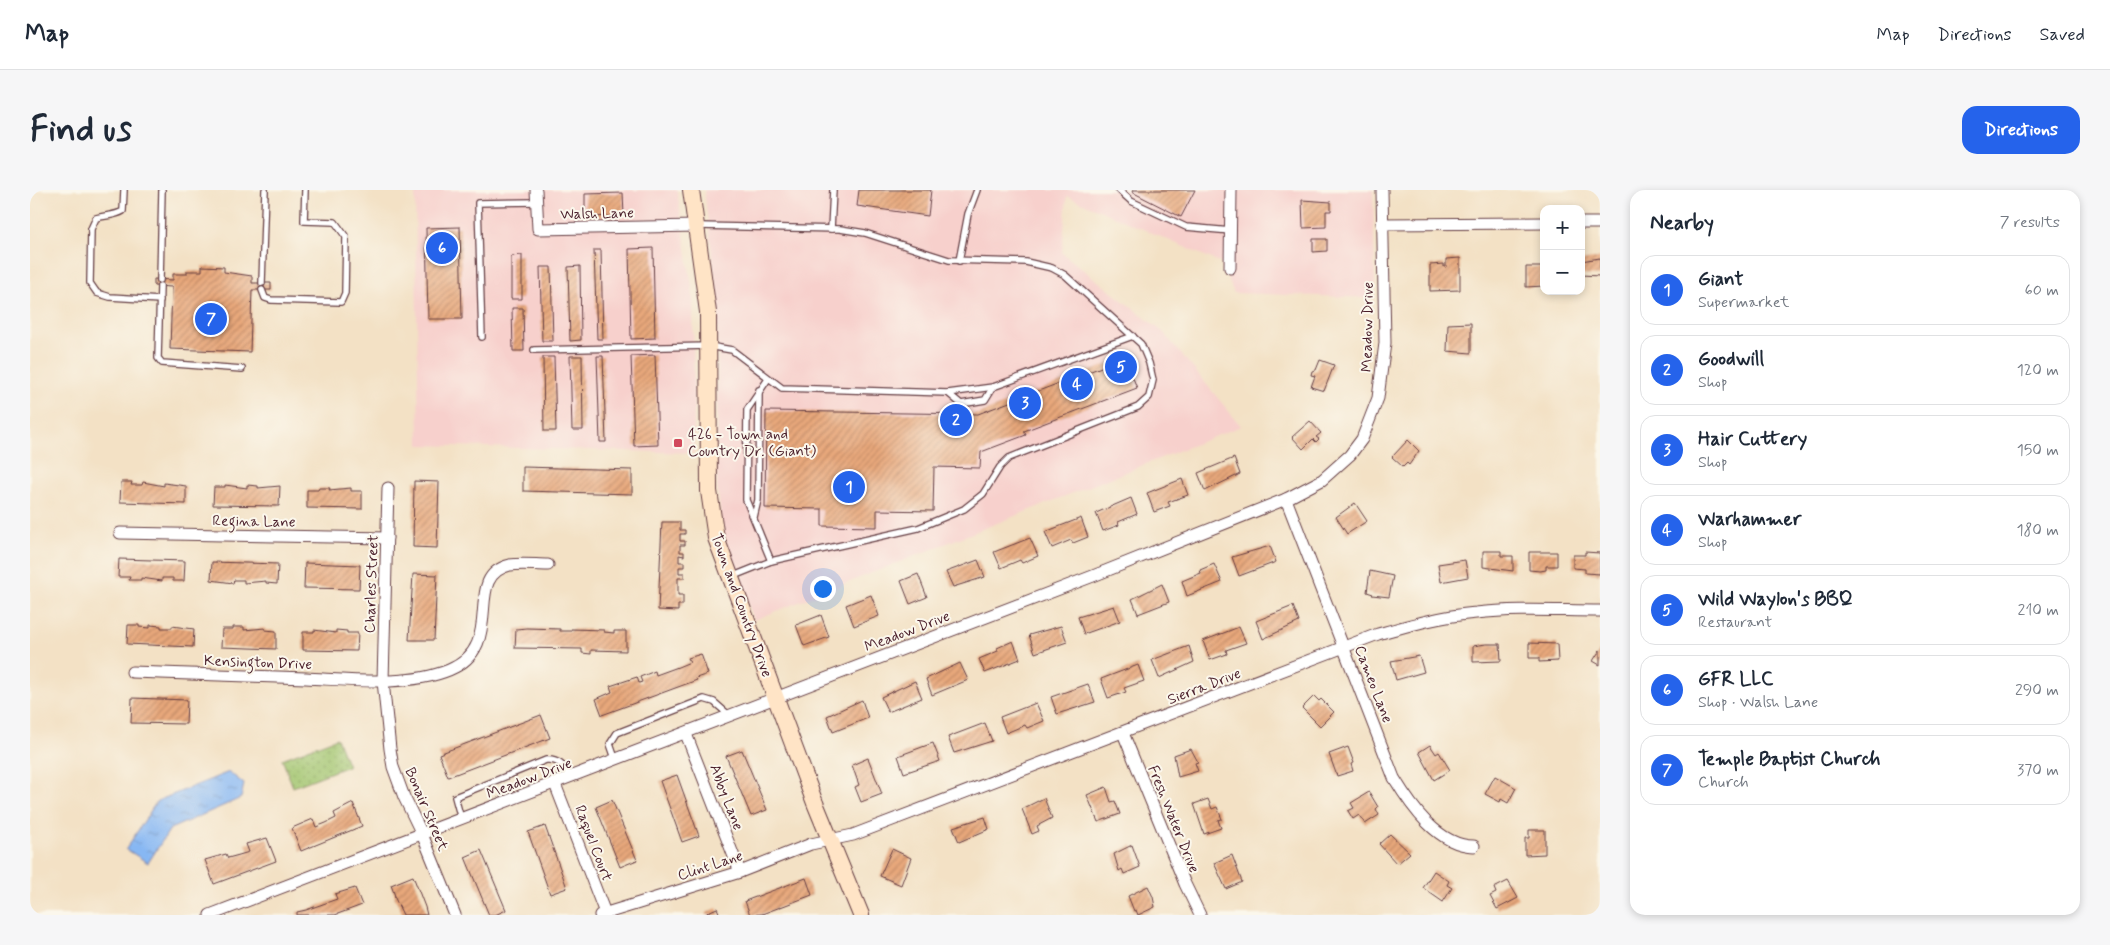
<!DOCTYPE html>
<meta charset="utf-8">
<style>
body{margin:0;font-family:Mynerve,sans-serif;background:#f6f6f7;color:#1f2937}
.controls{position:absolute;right:15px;top:15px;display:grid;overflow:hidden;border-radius:10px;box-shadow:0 2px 8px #0003}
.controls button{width:45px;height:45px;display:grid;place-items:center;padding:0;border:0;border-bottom:1px solid #e0e1e3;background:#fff;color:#1f2937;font:25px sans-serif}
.you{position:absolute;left:792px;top:398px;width:18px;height:18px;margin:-12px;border:4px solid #fff;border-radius:50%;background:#1a73e8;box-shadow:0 0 0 8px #1a73e833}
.badge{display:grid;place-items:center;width:32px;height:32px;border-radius:50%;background:#2563eb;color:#fff;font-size:16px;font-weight:700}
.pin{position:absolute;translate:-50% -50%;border:2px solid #fff;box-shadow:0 1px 5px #0006}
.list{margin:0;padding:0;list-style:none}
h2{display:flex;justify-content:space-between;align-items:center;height:65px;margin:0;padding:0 20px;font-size:21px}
h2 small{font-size:16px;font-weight:400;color:#747a83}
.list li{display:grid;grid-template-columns:32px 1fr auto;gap:15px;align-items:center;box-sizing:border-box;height:70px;margin:0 10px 10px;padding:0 10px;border:1px solid #e0e1e3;border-radius:15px}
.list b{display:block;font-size:19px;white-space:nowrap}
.list p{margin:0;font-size:16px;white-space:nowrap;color:#747a83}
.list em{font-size:16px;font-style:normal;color:#747a83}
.map{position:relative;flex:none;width:1570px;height:725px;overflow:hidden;border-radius:15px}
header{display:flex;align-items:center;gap:30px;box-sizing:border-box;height:70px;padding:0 25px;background:#fff;border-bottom:1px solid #e0e1e3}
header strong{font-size:24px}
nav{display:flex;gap:28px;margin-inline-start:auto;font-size:18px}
.intro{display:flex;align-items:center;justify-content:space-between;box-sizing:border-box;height:120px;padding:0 30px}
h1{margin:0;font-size:35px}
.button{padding:12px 22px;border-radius:15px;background:#2563eb;color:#fff;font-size:18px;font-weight:700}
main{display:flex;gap:30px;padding:0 30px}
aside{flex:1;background:#fff;border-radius:15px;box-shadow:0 2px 8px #0003}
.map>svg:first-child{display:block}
.built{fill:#f7d0cc}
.grass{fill:url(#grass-dots);stroke:#76724c}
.water{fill:url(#water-ripples);stroke:#686b8f}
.building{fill:url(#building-hatch)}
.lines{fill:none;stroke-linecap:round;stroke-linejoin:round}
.lane-casing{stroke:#633c42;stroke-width:8}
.street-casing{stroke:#633c42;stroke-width:13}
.secondary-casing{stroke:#633c42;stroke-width:18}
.lane{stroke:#fff;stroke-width:5.5}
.street{stroke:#fff;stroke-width:11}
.secondary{stroke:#ffe4c6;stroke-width:16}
.poi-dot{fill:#d1495b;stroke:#fbf7ec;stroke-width:2}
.labels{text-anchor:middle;stroke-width:4;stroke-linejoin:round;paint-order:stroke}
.street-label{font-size:15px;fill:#4a1f2b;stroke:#fbf7ec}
.poi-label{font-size:15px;fill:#4a1f2b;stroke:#fbf7ec;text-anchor:start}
</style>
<header>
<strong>Map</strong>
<nav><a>Map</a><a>Directions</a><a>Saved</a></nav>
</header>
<div class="intro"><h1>Find us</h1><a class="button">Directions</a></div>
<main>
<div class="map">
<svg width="1570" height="725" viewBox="0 0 1570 725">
<defs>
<pattern id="grass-dots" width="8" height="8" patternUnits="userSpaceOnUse" patternTransform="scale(1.25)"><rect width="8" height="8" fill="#a2c56e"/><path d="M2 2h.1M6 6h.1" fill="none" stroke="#869f5b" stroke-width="1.8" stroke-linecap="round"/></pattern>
<pattern id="water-ripples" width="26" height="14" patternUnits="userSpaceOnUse" patternTransform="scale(1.25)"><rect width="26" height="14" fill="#87b7f3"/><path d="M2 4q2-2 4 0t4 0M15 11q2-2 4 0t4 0" fill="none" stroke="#7094c5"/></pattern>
<pattern id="building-hatch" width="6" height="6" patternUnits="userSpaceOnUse" patternTransform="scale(1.25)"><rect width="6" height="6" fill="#e8a87b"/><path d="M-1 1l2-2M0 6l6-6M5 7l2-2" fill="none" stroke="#be8865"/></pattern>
</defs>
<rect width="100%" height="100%" fill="#fbf7ec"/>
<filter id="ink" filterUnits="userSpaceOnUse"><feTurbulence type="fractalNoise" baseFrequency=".02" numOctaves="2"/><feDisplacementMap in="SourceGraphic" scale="10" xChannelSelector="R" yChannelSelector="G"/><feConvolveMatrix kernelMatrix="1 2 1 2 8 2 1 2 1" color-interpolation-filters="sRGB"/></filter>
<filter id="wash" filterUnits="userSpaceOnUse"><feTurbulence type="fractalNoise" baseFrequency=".0096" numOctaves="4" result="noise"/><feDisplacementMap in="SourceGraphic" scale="20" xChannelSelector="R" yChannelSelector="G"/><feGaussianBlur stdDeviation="1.12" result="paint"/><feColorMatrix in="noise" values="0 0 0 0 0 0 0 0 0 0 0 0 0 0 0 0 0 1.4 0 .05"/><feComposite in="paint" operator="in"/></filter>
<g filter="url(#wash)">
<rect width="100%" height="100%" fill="#f3e1c5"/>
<g class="built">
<path d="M385,0H647L663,104L664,263L389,255Z"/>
<path d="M674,0H1343L1345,108L1204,103L1191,73L1037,6L1032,63L1133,142L1211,236L724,430L701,370L691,329L687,296L688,113Z"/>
</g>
<path class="grass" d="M307,548L318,576L263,597L252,569Z"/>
<path class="water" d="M199,582L214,594L211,608L140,639L118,673L96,659L127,611Z"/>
<g id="blocks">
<g class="building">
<path d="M829,0H901L898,26L827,16Z"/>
<path d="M1103,0H1165L1151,27L1102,2Z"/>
<path d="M593,3L594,26L555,27V4Z"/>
<path d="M1272,10L1301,12V21H1296V37L1273,38Z"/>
<path d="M430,37L432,129H398L396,38Z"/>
<path d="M1283,49H1297V61L1283,62Z"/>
<path d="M623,58L625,148L601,149L599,59Z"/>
<path d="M564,60H571L573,149H567Z"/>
<path d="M492,65V109H481V66Z"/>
<path d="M1430,68V100L1400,101V75L1414,74V77H1416V69Z"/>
<path d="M1570,68V86L1551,85V71Z"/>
<path d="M172,76L194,77V82L222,86V93H241V100H222L220,162L140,159L142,97L124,96V89L143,90V84H157V81H172Z"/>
<path d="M550,76L551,150L540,151L538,77Z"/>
<path d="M510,77H521L523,151H512Z"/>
<path d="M1496,77H1514V96L1496,97Z"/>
<path d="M482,118H493L494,161H483Z"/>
<path d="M1441,133V163L1417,161L1418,134Z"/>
<path d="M625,165L628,255L604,256L601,166Z"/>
<path d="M540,166H552L553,240H542Z"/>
<path d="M567,166H573L576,252H570Z"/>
<path d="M513,167H524L526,241H514Z"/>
<path d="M1095,168L1107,198L994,241L996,245L951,262L950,278L904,277L903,321L847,320V337L792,336V319L735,318L736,221L948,224Z"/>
<path d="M1290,170L1304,175L1294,201L1281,197L1285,186L1281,185L1282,181L1286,180Z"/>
<path d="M1280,231L1291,243L1286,247L1289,249L1286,252L1283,249L1273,259L1262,247Z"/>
<path d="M1378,250L1389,261L1379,275L1377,273L1373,277L1362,267Z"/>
<path d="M1204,268L1210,284L1175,301L1168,283Z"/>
<path d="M493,277L602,280V304L493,301Z"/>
<path d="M1152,289L1158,305L1138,312L1140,316L1124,322L1117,303Z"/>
<path d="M384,291L409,292L407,358L383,357Z"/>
<path d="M91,292H102L101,295H112L113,292L134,296V293L156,296V314L90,312Z"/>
<path d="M195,295L217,298V295L228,296V298L250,296L249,316L183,315L184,297H195Z"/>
<path d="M289,298H300L299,300L321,298V301H332V319L277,318V300H288Z"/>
<path d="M1101,308L1107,324L1088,332L1089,335L1073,341L1066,323Z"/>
<path d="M1325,313L1337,331L1317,344L1306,327Z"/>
<path d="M1051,328L1058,347L1043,353L1041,350L1022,358L1015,342Z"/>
<path d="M632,332H650V340H655V344H650V351H655V355H650V362H654V366L649,365V372H654V377H649V383H654V388H648V405H653V415H648V421L628,420Z"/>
<path d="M1000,348L1008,366L992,373L990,370L971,378L964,362Z"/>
<path d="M1240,356L1246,372L1209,386L1202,367Z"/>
<path d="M1453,361H1471V366H1483V381L1453,377Z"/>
<path d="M1499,362H1527V376H1516V380L1510,381L1499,380Z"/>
<path d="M1555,362L1570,363V384L1555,383V379L1543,378V365H1555Z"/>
<path d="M89,369L155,371L154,391H143V388H132V391L111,388V390H99L100,387H88Z"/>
<path d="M948,370L955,387L923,397L916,382Z"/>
<path d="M1435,370L1438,387L1411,392L1408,374Z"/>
<path d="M182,372L248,374L247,394L236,393V391L214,393V390H204L203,393L181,390Z"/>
<path d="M275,373L330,375L329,399L274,398Z"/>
<path d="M1184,374L1192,392L1157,406L1152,391L1171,383L1170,380Z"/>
<path d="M1340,381L1363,386L1359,407L1342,405L1343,404L1337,402Z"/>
<path d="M383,384L407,385L404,450H379Z"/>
<path d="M888,384L897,407L880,414L871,391Z"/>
<path d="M1132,394L1139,412L1108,424L1102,409Z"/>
<path d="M841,405L849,426L824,436L816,415Z"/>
<path d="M1084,416L1090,431L1054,444L1048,427Z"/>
<path d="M1263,416L1269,432L1233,449L1226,431Z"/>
<path d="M791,425L799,447L774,456L766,435Z"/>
<path d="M98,435H109V437L120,438V435L131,436V438H142V436L164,439L163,457L97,454Z"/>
<path d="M1031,436L1037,452L1005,463L999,445Z"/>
<path d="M203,437H214V440L235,438V440L246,441V459L191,457L192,439H203Z"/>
<path d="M1209,437L1216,453L1196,460L1197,464L1180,470L1173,451Z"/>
<path d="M497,438L530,439V441H541V439L574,440V442L584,443V441H596V461L561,460V464L552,463V459L485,458L486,439Z"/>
<path d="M284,440L306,443V440L317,441V443H328L327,461L273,460V442H284Z"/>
<path d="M983,451L990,469L955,483L949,469L968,461L967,458Z"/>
<path d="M1499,453L1527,454L1528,471L1509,472V468H1499Z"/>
<path d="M1456,454H1470L1471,471L1443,472V456Z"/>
<path d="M1159,456L1164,472L1129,488L1122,470Z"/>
<path d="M1570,460V475L1563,471Z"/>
<path d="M671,464L678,484L666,488L667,490L572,525L566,509L582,502L580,496L607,487L609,493L612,492L610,487L625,481L626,485L648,477L660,472L658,468Z"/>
<path d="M1389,466L1394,482L1366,490L1361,471Z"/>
<path d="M930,473L938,490L902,505L896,489Z"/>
<path d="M1108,475L1114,491L1094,498L1096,502L1078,508L1071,489Z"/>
<path d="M885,491L892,508L858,522L851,507Z"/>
<path d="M1058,494L1065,512L1027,524L1021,507Z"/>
<path d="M1284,506L1289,511L1291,509L1304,522L1290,536L1272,518Z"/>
<path d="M102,508L157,510L156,534L101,533Z"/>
<path d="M832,510L838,528L803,542L797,526Z"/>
<path d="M1006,513L1014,531L997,538L995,535L976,543L970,527Z"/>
<path d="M511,525L520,548L418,587L409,564Z"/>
<path d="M955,533L962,551L924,563L918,547Z"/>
<path d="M903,553L910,571L874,583L868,566Z"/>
<path d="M1400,555L1406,564L1409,562L1420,580L1404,590L1389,562Z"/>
<path d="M1318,557L1324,573L1321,574L1323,581L1307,586L1299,564Z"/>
<path d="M1161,559L1168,572L1165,573L1168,581L1148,587L1144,565Z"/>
<path d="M712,560L737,620L721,626L696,566Z"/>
<path d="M838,568L852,604L831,612L825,597L829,595L822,575Z"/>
<path d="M647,585L669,646L652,652L630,591Z"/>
<path d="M1465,586L1486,598L1478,613L1471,609L1470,612L1455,604Z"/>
<path d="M1076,597L1081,612L1085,611L1090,624L1068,632L1057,605Z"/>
<path d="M1339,602L1348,617L1346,619L1349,625L1335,634L1329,625L1323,629L1318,621L1324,618L1321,613Z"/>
<path d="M1014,608L1022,628L1007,636L1009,641L1002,644L992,619Z"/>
<path d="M1178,609L1182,619L1187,617L1192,629L1188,630L1191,638L1174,644L1164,614Z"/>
<path d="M582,610L607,670L590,677L566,617Z"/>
<path d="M323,613L332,636L271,661L262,638L283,629L286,637L296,633L306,628L304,623Z"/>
<path d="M955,627L959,639L929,652L923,637Z"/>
<path d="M515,636L537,698L520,704L498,642Z"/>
<path d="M1499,640H1515V664L1495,665V648H1499Z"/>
<path d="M1360,644L1380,663L1367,674L1349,654Z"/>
<path d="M237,648L246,671L184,694L175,670L196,664L198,668L209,665L219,662L216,654Z"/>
<path d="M1102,655L1110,677L1094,684L1092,679L1089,681L1084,664Z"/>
<path d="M862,659L881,668L871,695L850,686Z"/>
<path d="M451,660L476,720L465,725H459L435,667Z"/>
<path d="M1202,665L1212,692L1196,699L1184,673Z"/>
<path d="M1404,681L1419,691L1417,695L1422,698L1413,712L1393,698Z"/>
<path d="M383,686L395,717L397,725H373L364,706H365L361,695Z"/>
<path d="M776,688L782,705L732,724L720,725L715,711Z"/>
<path d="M1478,691L1488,708L1467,719L1460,706L1466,703L1464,698Z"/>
<path d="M1118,696L1123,707L1125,717L1108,725L1106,720L1104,721L1098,706Z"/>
<path d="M325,698L332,715L305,725H267V722L276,720L307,709L305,704Z"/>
<path d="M687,718L690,725H675L678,722Z"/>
</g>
</g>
</g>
<g filter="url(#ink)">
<use href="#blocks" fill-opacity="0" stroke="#633c42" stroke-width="1"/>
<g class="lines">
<defs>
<g id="lane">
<path d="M94,0L93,21C85,26 76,25 66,28L61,39L60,93L67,103L80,107L130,110"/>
<path d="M1089,0L1101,11L1156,37L1201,41"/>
<path d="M669,36L810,39L835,43L919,70L996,72L1022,78L1035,85L1111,154L1119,173L1123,190L1119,207L1108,217L979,268L970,277L953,304L934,319L888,338L741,371L701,387"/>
<path d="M801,39L803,0"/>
<path d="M929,71L938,24L947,0"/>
<path d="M130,90L132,0"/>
<path d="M232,93L235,0"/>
<path d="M130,96L128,168L132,173L212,179"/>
<path d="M232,100L235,108L241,110L311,112L315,103L316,47L305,32L274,31L275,0"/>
<path d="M452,147L448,13L506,12"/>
<path d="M504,160L679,156L702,160L752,198L918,203L963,197L1103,146"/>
<path d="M738,189L717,220L716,310L741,371"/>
<path d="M918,203L931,214L955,210L963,197"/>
<path d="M724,327L728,310L729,200"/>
<path d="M586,571L580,554L587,543L674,509L684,512L700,526"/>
<path d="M431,629L425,607L516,570C530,569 534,577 541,588"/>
</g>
<g id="street">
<path d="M506,0L508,39L667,36"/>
<path d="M1551,33H1570"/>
<path d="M1352,34L1514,33"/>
<path d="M1200,78L1201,0"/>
<path d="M358,298L353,491L360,559L363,577L374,607L392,644L425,725"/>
<path d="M1256,309L1364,588C1381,616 1408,656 1444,656"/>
<path d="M90,343L357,348"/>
<path d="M102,482C160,484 218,486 276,488C319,490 378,497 419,480C479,455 430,387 480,375C492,373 506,375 518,375"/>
<path d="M1093,543L1155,694L1170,725"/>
<path d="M656,544L710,682"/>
<path d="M525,594L575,723"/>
<path d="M180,725L1063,386L1256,309L1292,290L1320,265L1332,249L1348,208L1355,153L1352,0"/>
<path d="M570,725L710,682L781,654L823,645L1348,444C1380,435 1412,426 1446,423C1487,418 1529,421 1570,421"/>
</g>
<path id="secondary" d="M661,0L678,122L679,301L686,348L785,613L831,725"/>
</defs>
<use href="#lane" class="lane-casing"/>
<use href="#street" class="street-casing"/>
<use href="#secondary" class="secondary-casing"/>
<use href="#lane" class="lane"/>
<use href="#street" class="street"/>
<use href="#secondary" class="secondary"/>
</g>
</g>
<rect class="poi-dot" x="643" y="248" width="10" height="10" rx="2.5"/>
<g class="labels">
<g class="street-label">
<text transform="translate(567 23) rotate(-1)" y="5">Walsh Lane</text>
<text transform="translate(1337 137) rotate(-89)" y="5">Meadow Drive</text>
<text transform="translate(224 331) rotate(1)" y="5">Regina Lane</text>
<text transform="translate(341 394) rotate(-88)" y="5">Charles Street</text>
<text transform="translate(712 415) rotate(70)" y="5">Town and Country Drive</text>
<text transform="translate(877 441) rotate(-21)" y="5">Meadow Drive</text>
<text transform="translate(228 472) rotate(2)" y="5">Kensington Drive</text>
<text transform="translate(1344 494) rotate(69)" y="5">Cameo Lane</text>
<text transform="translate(1174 496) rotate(-21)" y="5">Sierra Drive</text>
<text transform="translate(499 588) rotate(-21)" y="5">Meadow Drive</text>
<text transform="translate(697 607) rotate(69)" y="5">Abby Lane</text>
<text transform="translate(397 619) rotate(67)" y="5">Bonair Street</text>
<text transform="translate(1144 629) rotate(68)" y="5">Fresh Water Drive</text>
<text transform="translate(564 653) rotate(69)" y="5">Raquel Court</text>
<text transform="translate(680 675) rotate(-18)" y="5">Clint Lane</text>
</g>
<g class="poi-label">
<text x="658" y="249">426 - Town and<tspan x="658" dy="17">Country Dr. (Giant)</tspan></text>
</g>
</g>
</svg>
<div class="controls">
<button>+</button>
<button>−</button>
</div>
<div class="you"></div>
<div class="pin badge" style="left:819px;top:297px">1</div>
<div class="pin badge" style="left:926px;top:230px">2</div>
<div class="pin badge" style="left:995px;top:213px">3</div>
<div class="pin badge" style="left:1047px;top:194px">4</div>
<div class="pin badge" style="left:1091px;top:177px">5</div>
<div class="pin badge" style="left:412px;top:58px">6</div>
<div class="pin badge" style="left:181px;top:129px">7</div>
</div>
<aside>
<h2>Nearby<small>7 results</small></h2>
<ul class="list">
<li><span class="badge">1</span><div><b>Giant</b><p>Supermarket</p></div><em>60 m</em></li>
<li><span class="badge">2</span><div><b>Goodwill</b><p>Shop</p></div><em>120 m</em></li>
<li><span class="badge">3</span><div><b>Hair Cuttery</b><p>Shop</p></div><em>150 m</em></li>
<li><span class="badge">4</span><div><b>Warhammer</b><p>Shop</p></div><em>180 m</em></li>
<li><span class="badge">5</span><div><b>Wild Waylon's BBQ</b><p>Restaurant</p></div><em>210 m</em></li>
<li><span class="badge">6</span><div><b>GFR LLC</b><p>Shop · Walsh Lane</p></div><em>290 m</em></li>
<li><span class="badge">7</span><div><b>Temple Baptist Church</b><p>Church</p></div><em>370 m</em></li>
</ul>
</aside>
</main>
